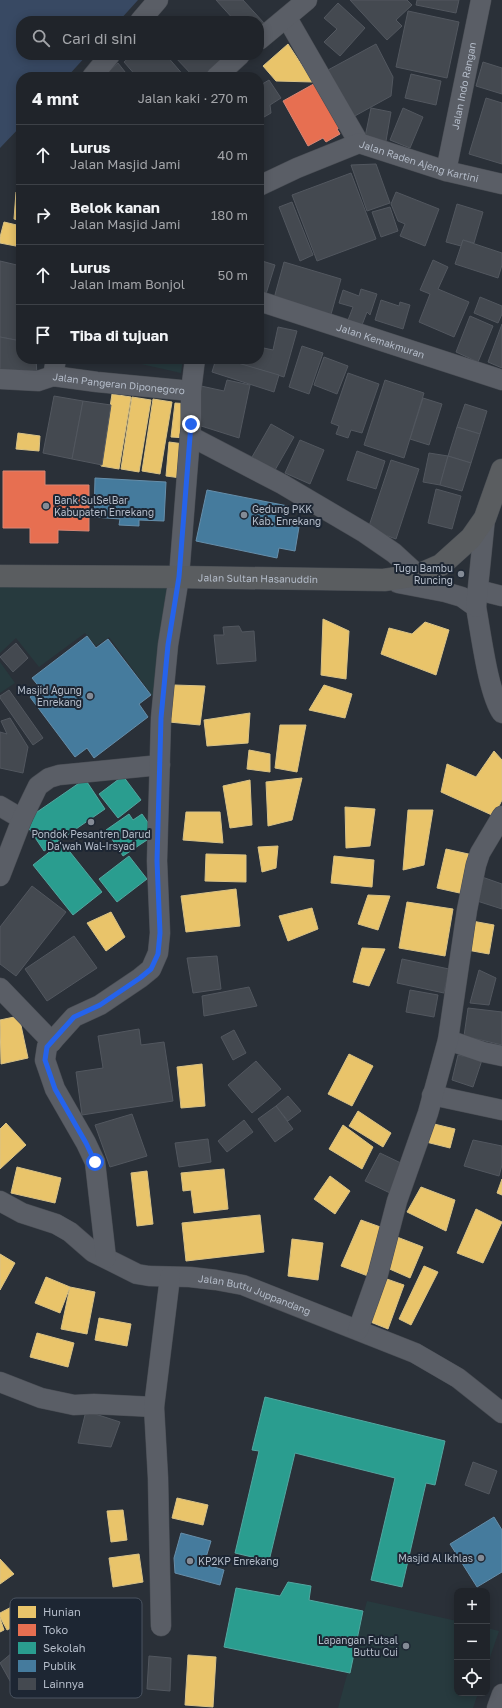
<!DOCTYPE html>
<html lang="id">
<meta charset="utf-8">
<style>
body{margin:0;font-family:"Golos Text",sans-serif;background:#2d3036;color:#f1f3f6}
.controls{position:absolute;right:12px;bottom:12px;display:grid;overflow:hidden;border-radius:8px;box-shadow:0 2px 10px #0003}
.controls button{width:36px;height:36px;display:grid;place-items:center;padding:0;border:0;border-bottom:1px solid #3d4147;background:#20242a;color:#f1f3f6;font:20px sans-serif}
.stop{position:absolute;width:12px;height:12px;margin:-9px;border:3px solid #2563eb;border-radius:50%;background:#fff}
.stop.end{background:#2563eb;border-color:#fff;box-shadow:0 1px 4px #0008}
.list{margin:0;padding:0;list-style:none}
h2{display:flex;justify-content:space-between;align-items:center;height:52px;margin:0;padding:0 16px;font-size:17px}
h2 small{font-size:13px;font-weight:400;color:#a2a4a8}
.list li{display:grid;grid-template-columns:26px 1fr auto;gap:12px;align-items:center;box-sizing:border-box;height:60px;padding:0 16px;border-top:1px solid #3d4147}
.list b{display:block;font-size:15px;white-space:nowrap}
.list p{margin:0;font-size:13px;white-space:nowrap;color:#a2a4a8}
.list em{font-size:13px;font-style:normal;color:#a2a4a8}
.icon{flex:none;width:22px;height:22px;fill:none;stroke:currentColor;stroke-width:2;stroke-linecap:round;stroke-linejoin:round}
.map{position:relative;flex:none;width:502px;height:1708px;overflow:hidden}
.search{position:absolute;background:#20242a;box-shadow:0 2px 10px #0003;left:16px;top:16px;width:248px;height:44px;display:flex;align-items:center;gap:10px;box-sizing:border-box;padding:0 14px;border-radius:16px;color:#a2a4a8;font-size:15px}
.panel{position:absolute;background:#20242a;box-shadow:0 2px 10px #0003;left:16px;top:72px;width:248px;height:292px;border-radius:16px}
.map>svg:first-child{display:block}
.green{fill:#273a3e}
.water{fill:#384963}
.homes{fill:#e9c46a;stroke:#d9c286}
.shops{fill:#e76f51;stroke:#d88675}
.schools{fill:#2a9d8f;stroke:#53a6a0}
.public{fill:#457b9d;stroke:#668eaa}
.building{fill:#444950;stroke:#52575f}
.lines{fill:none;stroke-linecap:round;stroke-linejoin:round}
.street-casing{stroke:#484c53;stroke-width:21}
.highway-casing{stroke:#474c53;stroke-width:23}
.street{stroke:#5a5e66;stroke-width:20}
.highway{stroke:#5a5d60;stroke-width:22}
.route{stroke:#2563eb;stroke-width:5}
.poi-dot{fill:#848b96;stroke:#1d2633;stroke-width:1.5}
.labels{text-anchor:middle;stroke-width:4;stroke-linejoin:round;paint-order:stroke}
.street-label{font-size:10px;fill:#b4bcc9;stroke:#1d2633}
.poi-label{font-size:10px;fill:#b4bcc9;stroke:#1d2633;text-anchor:end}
.key{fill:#1d2633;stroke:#4a5360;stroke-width:1}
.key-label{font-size:11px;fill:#b4bcc9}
</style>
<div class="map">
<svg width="502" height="1708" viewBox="0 0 502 1708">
<rect width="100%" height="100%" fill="#2a3038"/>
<g class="green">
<path d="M119,359H183L181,373Z"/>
<path d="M175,581L157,702L109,637L96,646L85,633L39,667L16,638L0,653V583Z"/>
<path d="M0,662L15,683L0,693Z"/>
<path d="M367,1601L457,1621V1693H478L473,1708H338Z"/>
<path d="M487,1628L499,1631L487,1666Z"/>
</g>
<path class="water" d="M0,0H138L119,21H21V55H87L67,77H21V126L0,148Z"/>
<g class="homes">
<path d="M288,44L313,82L276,81L263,66Z"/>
<path d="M16,192L21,193V221L14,219Z"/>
<path d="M4,222L21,226V247L0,243V237Z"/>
<path d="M112,394L131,397L119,469L101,466Z"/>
<path d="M132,397L151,400L139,472L121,469Z"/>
<path d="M153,399L172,402L160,474L142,471Z"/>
<path d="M175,403L190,404L187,438L171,437Z"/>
<path d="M18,433L40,436L39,451L16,449Z"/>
<path d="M169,442L184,444L181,478L166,476Z"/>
<path d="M323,619L349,631L346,679L321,675Z"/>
<path d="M425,622L449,630L436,675L381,654L389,628L412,634Z"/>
<path d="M174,685L205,686L200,725L169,722Z"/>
<path d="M324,685L352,694L345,718L309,710Z"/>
<path d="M250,713L248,743L207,746L204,720Z"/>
<path d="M280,725H306L297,772L275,768Z"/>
<path d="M249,750L270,754V772L247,769Z"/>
<path d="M494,751L502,760V800L494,816L441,792L447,764L476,777Z"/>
<path d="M302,778L292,820L268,826L266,782Z"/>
<path d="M250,780L252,825L230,828L223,786Z"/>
<path d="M345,807L375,809L370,846L346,848Z"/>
<path d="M408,810H433L424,865L403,870Z"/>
<path d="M186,812H220L223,843L183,840Z"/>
<path d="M278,846L276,868L262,872L258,847Z"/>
<path d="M446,849L473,855L464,894L437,888Z"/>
<path d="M206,854L246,855V882L205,881Z"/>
<path d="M334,856L374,860L372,887L331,883Z"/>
<path d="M236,889L240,926L186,932L181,896Z"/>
<path d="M368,895L390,896L378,930L358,924Z"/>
<path d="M407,902L453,909L445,956L399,948Z"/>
<path d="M312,908L318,929L288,941L279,916Z"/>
<path d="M111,912L125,937L106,951L87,923Z"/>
<path d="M472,921L494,925L489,954L467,950Z"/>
<path d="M362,948L385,949L369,986L353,982Z"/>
<path d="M19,1016L28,1058L1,1064L0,1020Z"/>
<path d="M349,1054L373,1066L352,1106L328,1094Z"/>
<path d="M202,1064L205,1106L181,1108L177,1067Z"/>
<path d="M358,1111L391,1133L383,1147L349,1126Z"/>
<path d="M6,1123L26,1145L0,1169V1129Z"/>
<path d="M430,1123L455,1129L450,1148L426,1142Z"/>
<path d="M343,1125L373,1147L362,1169L329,1149Z"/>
<path d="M17,1167L61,1178L55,1203L11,1193Z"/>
<path d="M224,1169L228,1209L194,1213L191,1190L183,1191L181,1173Z"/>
<path d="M147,1171L153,1224L137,1226L131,1173Z"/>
<path d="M330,1176L350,1191L335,1214L314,1199Z"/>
<path d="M502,1179V1195L497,1193Z"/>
<path d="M421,1187L455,1200L446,1231L407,1212Z"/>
<path d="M476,1209L502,1222L483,1263L457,1253Z"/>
<path d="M260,1215L264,1252L186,1261L182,1223Z"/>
<path d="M361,1220L386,1229L368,1276L341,1266Z"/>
<path d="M397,1237L423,1247L410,1278L385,1267Z"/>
<path d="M292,1239L323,1243L318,1280L288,1276Z"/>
<path d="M0,1254L15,1263L0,1290Z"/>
<path d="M424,1266L438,1272L411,1325L399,1319Z"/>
<path d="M46,1277L70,1287L60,1313L35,1303Z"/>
<path d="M384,1278L404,1285L388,1329L368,1321Z"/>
<path d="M70,1287L95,1292L87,1334L61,1329Z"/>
<path d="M99,1318L131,1324L127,1346L95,1340Z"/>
<path d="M37,1333L74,1343L68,1367L30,1357Z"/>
<path d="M177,1498L208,1505L203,1525L172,1518Z"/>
<path d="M123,1510L127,1540L111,1542L107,1511Z"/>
<path d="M139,1554L143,1582L113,1587L109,1558Z"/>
<path d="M0,1559L14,1574L0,1584Z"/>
<path d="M19,1603L27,1620L7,1630L0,1617V1613Z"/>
<path d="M0,1618L4,1630L0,1632Z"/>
<path d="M188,1655L216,1657L213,1707L185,1705Z"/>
</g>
<g class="shops">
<path d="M319,81L344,125L337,129L340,134L326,142L323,138L308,146L283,101Z"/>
<path d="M3,471H45V485H89V531L58,530V543H30V528H3Z"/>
</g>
<g class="schools">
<path d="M123,776L141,800L118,818L99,794Z"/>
<path d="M85,779L105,809L44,851L24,821Z"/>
<path d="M129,814L133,820L142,814L156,834L123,856L106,830Z"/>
<path d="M62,842L102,892L73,915L33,865Z"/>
<path d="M129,856L147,879L117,902L99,879Z"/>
<path d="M265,1397L445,1441L435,1485L426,1483L402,1587L371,1580L395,1478L295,1453L269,1561L235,1553L259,1451L252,1450Z"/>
<path d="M288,1582L311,1586L309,1600L363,1611L350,1673L224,1647L236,1588L280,1596Z"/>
</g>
<g class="public">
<path d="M95,478L166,482L164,521L139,520V526L119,525L120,519L94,517Z"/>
<path d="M207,490L288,506L284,524L299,527L295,551L279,548L277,558L196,541Z"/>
<path d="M87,636L96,648L108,639L151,695L139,704L148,717L94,758L87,748L75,757L30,697L41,689L32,678Z"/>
<path d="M494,1517L502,1530V1572L477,1587L450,1544Z"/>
<path d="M181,1533L211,1541L204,1564L224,1570L220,1585L175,1573L174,1558Z"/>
</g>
<g class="building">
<path d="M216,0H243L264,23L259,27V21H235Z"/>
<path d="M350,0H407L412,5L396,20L402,26L387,40Z"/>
<path d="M417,0H459L456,13L416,5Z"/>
<path d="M338,3L365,28L340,56L324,42L337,29L324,18Z"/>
<path d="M408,11L459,22L447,78L396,67Z"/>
<path d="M376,44L393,77L391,96L353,117L328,70Z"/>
<path d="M132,55H166L185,77H137L124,62Z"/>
<path d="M173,55H233L210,77H194Z"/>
<path d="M483,62L502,68V94L476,86Z"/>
<path d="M118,63L129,77H103V76Z"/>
<path d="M411,74L441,81L436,105L405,98Z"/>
<path d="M269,80L281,98L270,105L271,113L259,120V86Z"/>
<path d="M486,98L502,103V164L469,154Z"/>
<path d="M371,108L391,112L386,141L365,137Z"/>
<path d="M403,108L423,117L410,148L390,140Z"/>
<path d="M376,164L390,203L367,211L351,165Z"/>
<path d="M351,173L376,239L317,261L292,195Z"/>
<path d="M396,192L439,209L425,246L400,236L405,224L398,221L391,204Z"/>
<path d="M292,202L313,255L300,261L279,207Z"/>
<path d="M457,204L483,212L474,243L463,240L461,246L446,242Z"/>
<path d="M390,207L398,231L381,237L372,212Z"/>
<path d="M463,240L502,253V265L498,278L455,264Z"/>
<path d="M259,260L275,265L266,294L259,291Z"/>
<path d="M433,260L448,267L438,289L469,302L454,337L419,322L430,294L420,290Z"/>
<path d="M0,261L21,266V341L0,337Z"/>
<path d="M284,262L341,279L330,318L273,302Z"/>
<path d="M361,289L377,294L370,315L367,312L362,325L348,320L353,307L339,303L343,290L359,296Z"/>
<path d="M480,297L502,306V314L498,323L474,313Z"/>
<path d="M381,300L399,306L400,302L410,305L403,329L375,320Z"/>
<path d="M470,316L493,326L478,362L456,352Z"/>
<path d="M502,324V368L488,362Z"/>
<path d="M278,327L297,331L284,377L224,359H259V347L273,350Z"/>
<path d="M0,337L21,341V359H36L37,375L0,370Z"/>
<path d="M302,346L323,353L309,394L289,387Z"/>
<path d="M324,357L348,366L337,394L314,385Z"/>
<path d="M216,359H224L279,375L274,392L212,372Z"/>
<path d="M348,373L379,384L362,433L351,430L348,438L336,434L339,426L331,423Z"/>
<path d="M227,380L250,385L239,438L198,425L201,386L224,391Z"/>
<path d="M385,380L424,393L404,458L364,445Z"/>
<path d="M54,396L83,401L72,459L43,453Z"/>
<path d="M423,398L442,404L429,445L410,439Z"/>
<path d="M83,401L111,405L102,465L72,459Z"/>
<path d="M465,404L487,411L480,434L457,427Z"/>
<path d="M271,424L294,437L275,470L252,457Z"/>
<path d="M457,427L480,434L471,463L448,456Z"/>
<path d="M300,440L324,450L310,484L285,473Z"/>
<path d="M357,451L385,461L376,489L347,480Z"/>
<path d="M429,453L448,456L440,485L423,482Z"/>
<path d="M448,456L471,463L462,491L440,485Z"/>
<path d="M391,460L419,469L396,539L368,529Z"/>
<path d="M436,489L461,496L452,529L428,523Z"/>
<path d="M239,626L242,632L254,631L256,661L217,664L214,635H224L223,627Z"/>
<path d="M16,643L28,658L13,672L0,657Z"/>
<path d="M9,690L43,738L33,745L0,698V696Z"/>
<path d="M10,718L28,747L23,773L0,768V732L7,734L1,721Z"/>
<path d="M482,877L502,884V909L474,900Z"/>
<path d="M32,886L66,912L16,976L0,964V927Z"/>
<path d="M74,936L97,968L47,1001L25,969Z"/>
<path d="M217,956L221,989L193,993L187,958Z"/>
<path d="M402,959L449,969L444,993L397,983Z"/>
<path d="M479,970L496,978L489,1005L470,1003Z"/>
<path d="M249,987L257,1006L204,1016L202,996Z"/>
<path d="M410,990L438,995L434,1017L406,1012Z"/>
<path d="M468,1008L502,1012V1045L464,1036Z"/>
<path d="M139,1029L141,1045L164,1042L173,1101L82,1115L76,1072L103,1068L98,1036Z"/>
<path d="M234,1030L246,1053L233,1060L221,1037Z"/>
<path d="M458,1055L482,1060L473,1087L452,1080Z"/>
<path d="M256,1061L281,1089L252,1113L228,1085Z"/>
<path d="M288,1096L301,1111L288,1121L276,1106Z"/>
<path d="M276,1106L293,1129L275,1142L258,1119Z"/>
<path d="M132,1114L147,1156L110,1167L95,1125Z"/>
<path d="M244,1120L253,1132L227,1152L218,1141Z"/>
<path d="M208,1139L211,1162L179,1167L175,1143Z"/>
<path d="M473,1140L502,1146V1165L499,1176L464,1166Z"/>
<path d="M380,1153L405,1165L390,1193L365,1181Z"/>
<path d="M86,1411L120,1422L111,1447L78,1443Z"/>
<path d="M473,1462L497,1471L489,1494L465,1485Z"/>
<path d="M31,1637L40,1655L27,1667L31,1677L14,1688L0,1663Z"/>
<path d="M149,1656L171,1658L170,1691L147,1689Z"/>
</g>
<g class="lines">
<defs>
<g id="street">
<path id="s1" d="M287,18L359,143L446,171L502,184"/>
<path d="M140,21L158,0"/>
<path d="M259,40L307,0"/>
<path d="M92,77L110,55"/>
<path d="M216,77L240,55"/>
<path id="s2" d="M446,171L481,0"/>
<path d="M259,186L297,168L359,143"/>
<path id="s3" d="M259,301L502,380"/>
<path d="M53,376L56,359"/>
<path id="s4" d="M0,379L38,381L53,376L97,382L191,391"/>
<path d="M190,436L282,484L365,533L394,553L418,575"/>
<path d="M398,583L445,592L462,597L476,607C481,633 488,693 502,713"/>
<path d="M478,590L502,596"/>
<path d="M476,607L485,518"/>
<path d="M0,806L22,819"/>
<path d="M0,876L22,819L38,786L49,778L59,775L160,765"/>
<path d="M0,988L52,1042"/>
<path d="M448,1040L483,1052L502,1056"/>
<path d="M432,1095L502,1110"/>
<path id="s5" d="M0,1201L22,1213L56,1224L70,1232L93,1252L137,1274L149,1276L190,1277L216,1280L243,1285L415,1353L458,1378L502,1413"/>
<path d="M106,1258L95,1162L86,1143L55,1089L45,1060L47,1047L74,1017L100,1005L140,978L151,969L158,953L160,933L157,861L161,718L168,645L179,577L191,424V391L195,359"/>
<path d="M358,1330L378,1274L397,1201L428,1113L448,1040L467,910L476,865L480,853L502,816"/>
<path d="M0,1382L41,1398L74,1405L94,1404L154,1407"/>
<path d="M161,1626L158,1478L154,1407L170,1277"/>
<path d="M497,1708L502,1694"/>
</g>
<g id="highway">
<path id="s6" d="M0,576L179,577L384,580L418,575L441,565L471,538L485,518L502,470"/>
</g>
</defs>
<use href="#street" class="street-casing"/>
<use href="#highway" class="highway-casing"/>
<use href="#street" class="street"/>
<use href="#highway" class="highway"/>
</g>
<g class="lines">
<path class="route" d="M95,1162L86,1143L55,1089L45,1060L47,1047L74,1017L100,1005L140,978L151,969L158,954L160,933L157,861L161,718L168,645L179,577L191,424"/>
</g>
<g class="poi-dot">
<circle cx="46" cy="506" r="4"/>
<circle cx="244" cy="515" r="4"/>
<circle cx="461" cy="574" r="4"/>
<circle cx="90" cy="696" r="4"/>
<circle cx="91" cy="822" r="4"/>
<circle cx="481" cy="1558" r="4"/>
<circle cx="190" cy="1561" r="4"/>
<circle cx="406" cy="1646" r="4"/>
</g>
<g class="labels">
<g class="street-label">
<text dy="4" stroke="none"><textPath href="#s2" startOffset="87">Jalan Indo Rangan</textPath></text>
<text dy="4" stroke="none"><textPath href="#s1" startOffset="207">Jalan Raden Ajeng Kartini</textPath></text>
<text dy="4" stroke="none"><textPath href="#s3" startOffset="128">Jalan Kemakmuran</textPath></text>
<text dy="4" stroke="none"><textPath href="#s4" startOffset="120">Jalan Pangeran Diponegoro</textPath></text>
<text dy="4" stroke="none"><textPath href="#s6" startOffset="258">Jalan Sultan Hasanuddin</textPath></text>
<text dy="4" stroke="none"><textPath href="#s5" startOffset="277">Jalan Buttu Juppandang</textPath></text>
</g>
<g class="poi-label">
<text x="54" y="504" text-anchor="start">Bank SulSelBar<tspan x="54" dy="12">Kabupaten Enrekang</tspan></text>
<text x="252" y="513" text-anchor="start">Gedung PKK<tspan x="252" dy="12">Kab. Enrekang</tspan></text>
<text x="453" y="572">Tugu Bambu<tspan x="453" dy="12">Runcing</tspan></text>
<text x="82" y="694">Masjid Agung<tspan x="82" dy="12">Enrekang</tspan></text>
<text x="91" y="838" text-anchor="middle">Pondok Pesantren Darud<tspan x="91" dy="12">Da'wah Wal-Irsyad</tspan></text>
<text x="473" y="1562">Masjid Al Ikhlas</text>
<text x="198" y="1565" text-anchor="start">KP2KP Enrekang</text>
<text x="398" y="1644">Lapangan Futsal<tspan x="398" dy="12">Buttu Cui</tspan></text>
</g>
</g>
<rect x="10" y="1598" width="132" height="100" rx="6" class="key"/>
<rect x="18" y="1606" width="18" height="12" fill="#e9c46a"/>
<rect x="18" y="1624" width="18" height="12" fill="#e76f51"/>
<rect x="18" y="1642" width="18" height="12" fill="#2a9d8f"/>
<rect x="18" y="1660" width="18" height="12" fill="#457b9d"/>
<rect x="18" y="1678" width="18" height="12" fill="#444950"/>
<g class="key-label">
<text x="43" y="1616">Hunian</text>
<text x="43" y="1634">Toko</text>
<text x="43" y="1652">Sekolah</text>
<text x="43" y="1670">Publik</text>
<text x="43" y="1688">Lainnya</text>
</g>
</svg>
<div class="controls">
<button>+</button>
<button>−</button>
<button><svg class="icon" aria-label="locate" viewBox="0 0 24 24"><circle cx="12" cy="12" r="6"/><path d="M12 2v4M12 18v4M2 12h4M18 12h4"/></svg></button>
</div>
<div class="stop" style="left:95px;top:1162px"></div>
<div class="stop end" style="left:191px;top:424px"></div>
<div class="search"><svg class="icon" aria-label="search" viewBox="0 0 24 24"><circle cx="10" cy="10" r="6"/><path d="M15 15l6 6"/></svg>Cari di sini</div>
<section class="panel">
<h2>4 mnt<small>Jalan kaki · 270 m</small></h2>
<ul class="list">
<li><svg class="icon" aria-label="ahead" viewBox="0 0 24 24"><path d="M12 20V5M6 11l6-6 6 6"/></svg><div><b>Lurus</b><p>Jalan Masjid Jami</p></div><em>40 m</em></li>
<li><svg class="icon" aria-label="right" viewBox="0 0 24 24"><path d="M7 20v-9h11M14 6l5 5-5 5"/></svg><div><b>Belok kanan</b><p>Jalan Masjid Jami</p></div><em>180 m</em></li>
<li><svg class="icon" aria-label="ahead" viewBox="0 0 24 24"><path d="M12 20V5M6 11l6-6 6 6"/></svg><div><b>Lurus</b><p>Jalan Imam Bonjol</p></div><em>50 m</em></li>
<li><svg class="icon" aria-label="arrive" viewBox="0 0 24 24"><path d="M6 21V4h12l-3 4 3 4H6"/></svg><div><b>Tiba di tujuan</b></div></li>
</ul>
</section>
</div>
